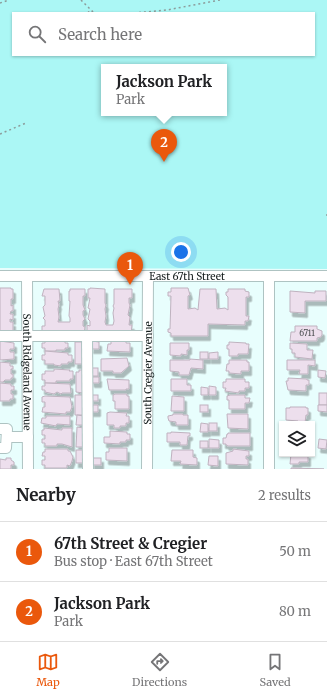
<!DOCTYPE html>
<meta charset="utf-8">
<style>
body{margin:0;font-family:Merriweather,serif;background:#f6f6f6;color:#202124}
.controls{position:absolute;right:12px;bottom:12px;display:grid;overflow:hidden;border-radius:0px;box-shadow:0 1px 3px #0004}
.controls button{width:36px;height:36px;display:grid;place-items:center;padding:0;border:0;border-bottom:1px solid #e0e0e0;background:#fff;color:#202124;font:20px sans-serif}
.you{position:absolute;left:181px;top:252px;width:14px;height:14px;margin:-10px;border:3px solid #fff;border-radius:50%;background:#1a73e8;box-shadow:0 0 0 6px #1a73e833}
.badge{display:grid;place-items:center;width:26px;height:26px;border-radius:50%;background:#ea580c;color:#fff;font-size:13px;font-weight:700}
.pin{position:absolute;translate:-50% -33px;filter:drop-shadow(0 1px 2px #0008)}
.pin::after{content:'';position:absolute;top:21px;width:14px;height:12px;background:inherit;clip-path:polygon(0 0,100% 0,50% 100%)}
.popup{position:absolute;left:101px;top:64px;width:126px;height:52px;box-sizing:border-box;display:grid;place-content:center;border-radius:0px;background:#fff;filter:drop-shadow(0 1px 3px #0005);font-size:13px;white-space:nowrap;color:#757577}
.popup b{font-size:15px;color:#202124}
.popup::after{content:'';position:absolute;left:50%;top:100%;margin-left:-8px;border:8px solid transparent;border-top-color:#fff}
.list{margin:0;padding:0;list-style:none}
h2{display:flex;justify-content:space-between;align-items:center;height:52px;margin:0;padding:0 16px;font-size:17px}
h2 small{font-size:13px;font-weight:400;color:#757577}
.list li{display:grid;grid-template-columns:26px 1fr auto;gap:12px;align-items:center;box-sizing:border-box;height:60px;padding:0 16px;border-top:1px solid #e0e0e0}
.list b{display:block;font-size:15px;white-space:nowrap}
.list p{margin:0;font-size:13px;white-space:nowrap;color:#757577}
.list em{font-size:13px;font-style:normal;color:#757577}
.icon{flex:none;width:22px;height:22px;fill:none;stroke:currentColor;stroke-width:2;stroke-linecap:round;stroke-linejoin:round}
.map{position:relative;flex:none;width:327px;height:469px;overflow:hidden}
.search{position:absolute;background:#fff;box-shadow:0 1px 3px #0004;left:12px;right:12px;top:12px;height:44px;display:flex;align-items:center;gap:10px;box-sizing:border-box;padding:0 14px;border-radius:0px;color:#757577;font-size:15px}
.sheet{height:172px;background:#fff}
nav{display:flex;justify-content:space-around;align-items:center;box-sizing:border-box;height:56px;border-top:1px solid #e0e0e0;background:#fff;font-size:11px;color:#757577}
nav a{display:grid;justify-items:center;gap:2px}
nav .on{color:#ea580c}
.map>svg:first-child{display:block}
.green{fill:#abf7f5;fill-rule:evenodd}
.building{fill:#eddfed;stroke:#bfb2bf;filter:url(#shadow)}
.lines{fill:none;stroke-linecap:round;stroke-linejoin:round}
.minor-casing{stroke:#aec3c2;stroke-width:12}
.path{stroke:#8c9c9b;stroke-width:1.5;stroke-dasharray:2 3;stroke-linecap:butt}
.minor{stroke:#fff;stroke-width:10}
.labels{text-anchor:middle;stroke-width:3;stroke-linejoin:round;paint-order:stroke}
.number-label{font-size:8px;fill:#4a4d50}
.street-label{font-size:10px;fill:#141c1c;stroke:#fff}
</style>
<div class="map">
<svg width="327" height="469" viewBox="0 0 327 469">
<defs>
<filter id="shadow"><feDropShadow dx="2.5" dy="4.5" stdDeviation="0" flood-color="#0004"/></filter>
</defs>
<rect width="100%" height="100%" fill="#e8fefd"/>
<path class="green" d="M0,0H327V269L0,268ZM13,13H314V55H13ZM104,67H224V113H104Z"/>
<g class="building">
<path d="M0,288H11V289H13V299H11V306L13,305V311H11L10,314H13V320L10,319V322H13V332L0,334Z"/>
<path d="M90,288L105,289V303L106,305L105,309L106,316L105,322L106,325H113L114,321L113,313L114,308L113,306L114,304V289H132V298H129V303L130,305L128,315L130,317L129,325H132L131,334L87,335V325L90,326V321L88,319L90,309L88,308L90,298H88V289H90Z"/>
<path d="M171,288H188L190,295L188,296V309L195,308L198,310L200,289H216L217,309L225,308L228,310V297L226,295V292H228V289H245V291L249,292V297H246V316H249L248,321H245V325L208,324V336H171V333L168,332V329H170L171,296H168V292H171Z"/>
<path d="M44,289H59L60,301H58L59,305L58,309L59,317L58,322H70V318L69,316L70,301H69V291H70V289H85V296H83V305L85,310L83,311V315L85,319L83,321V326L85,327L84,335H45V331H42V326H45V320L43,318L45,316L43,307L45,305V296H42Z"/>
<path d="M290,291L315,293V291H326V301H305V313L290,312Z"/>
<path d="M295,326H317V329L322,331V335L321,337L317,338V341H290L291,332H295Z"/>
<path d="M0,341L14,343V349H10V352H14V359L0,360Z"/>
<path d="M45,341H65V343H68V348H65V350H56V351H45V348H42V343H45Z"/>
<path d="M92,341L99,342V349H91Z"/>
<path d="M111,341H126V343H130V352L107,351L108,344H111Z"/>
<path d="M75,342H82L83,364H75Z"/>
<path d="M229,342L246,343V344H249L248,354H238V356H229V349H227V345H229Z"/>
<path d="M170,343H189V350H187V355L181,354V356L170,355Z"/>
<path d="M290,343L307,344V350H313L312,359L295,357V353H292V349H290Z"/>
<path d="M45,351L68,353V355H72V362H68V364H61V366L54,365V364H45V360H42V355H45Z"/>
<rect x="200" y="352" width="8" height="7"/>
<path d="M218,352V359H209V353Z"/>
<path d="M127,358L129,366L121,373H113V371H101V359Z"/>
<path d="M190,359L203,360V369L191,368L189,375H179V372L170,371V360H190Z"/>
<path d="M229,360H247V362H249V371H241V374L229,373V371H226L227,364H229Z"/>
<path d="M287,360H315V366L308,365V374H299L300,370H287Z"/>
<path d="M0,362L10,363V366H13V369H11V374H13V378H11V380H5L3,382H0Z"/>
<rect x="91" y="368" width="7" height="8"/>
<path d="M54,369L70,370L69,371H73V379H70V381H56V383H45V380H42V374H45V371H54Z"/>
<path d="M79,370H83V393L76,392V372H79Z"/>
<path d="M318,370L326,371L325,378L318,377Z"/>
<path d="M91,377H99V383H92Z"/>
<path d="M288,378L307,379V380H309V385H306V391L288,390L286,381H288Z"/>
<path d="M107,379L129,380V389H126V390H109Z"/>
<path d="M171,379H187V385H191V391H171Z"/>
<path d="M226,379H245V382H249V388H245V391H239V393L225,391L226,388H223V382H226Z"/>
<path d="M0,383L11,384V386H14V390H11V394H13V399H10V401H0Z"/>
<path d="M45,383L70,384L71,393H62L61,394L57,392L54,394L45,392V390H42V386H45Z"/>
<path d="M209,386L216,387V395H209Z"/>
<path d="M201,387L208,388V395H201Z"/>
<rect x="319" y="393" width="8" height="12"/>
<path d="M115,394H127V396H129V409H115V401H113V395Z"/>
<path d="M75,395H84L83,415H75Z"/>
<rect x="91" y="395" width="7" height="6"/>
<path d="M230,395H245V398H250L249,403H245V409H229V400H227V396Z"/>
<path d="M45,396L70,397L72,407L70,412H66V414L42,412L43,407H45V402H42V397Z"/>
<path d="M172,396L184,397V411H171Z"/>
<path d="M91,405H98V412H90Z"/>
<rect x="200" y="405" width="8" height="7"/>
<path d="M318,405H327V412L318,411Z"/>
<path d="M290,407H306V408H308V415H306L305,423H298V421L286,420V408H290Z"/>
<path d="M110,412L127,413L126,416H129V423H126V426H120V428H114V425H107V413Z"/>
<path d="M173,414H183V415H188V425H176V422L169,421L168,418V416L173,415Z"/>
<path d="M227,414H248V429L228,428Z"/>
<path d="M77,415L84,416L83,425H76Z"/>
<path d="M46,416H70V425L57,424L56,426L41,423L42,418H46Z"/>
<path d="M201,423L208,424V432H200Z"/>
<rect x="209" y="423" width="8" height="8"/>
<path d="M77,427L84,428L83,447H76Z"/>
<path d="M44,428L62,430V428H72V447L62,444H57V446H45V443H42V439H45V435H42V430H44Z"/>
<path d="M110,431L127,432V434H130V440H126V442H120V444L104,443V437H110Z"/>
<path d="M171,432L190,433V436H188L187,445H180V442H167V433H171Z"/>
<path d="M228,433H250V446H228L226,445V444H223V438H226L227,434H228Z"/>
<path d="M209,439L219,440V448H209Z"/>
<path d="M319,439L327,440L326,449L318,448Z"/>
<rect x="200" y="441" width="8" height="7"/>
<path d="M109,448H127V461L106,460V452H109Z"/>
<path d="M45,449H68V451H70L73,457L72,461L70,466L67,465V468H45V465H42V460H45V456H42L43,452H45Z"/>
<path d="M233,449L249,451V456H246V459H248V465L226,464V453L233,451Z"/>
<rect x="76" y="450" width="7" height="13"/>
<path d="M172,450H193V457L197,458V465L180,464L181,461H171Z"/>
<path d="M291,454H308V462H299V464H290Z"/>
<path d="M209,456H218V466L208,465Z"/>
<path d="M6,458H11V460L14,462V465H11V469H0V459L6,460Z"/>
<rect x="92" y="458" width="9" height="7"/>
<path d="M291,468L324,469H291Z"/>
</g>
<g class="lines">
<defs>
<g id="minor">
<path id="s1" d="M0,276H327"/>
<path id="s2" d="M27,276L28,469"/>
<path d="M269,276V469"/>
<path d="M0,336H148"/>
<path d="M87,336L88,469"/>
<path d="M0,429H7L6,448H0"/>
<path d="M7,437H28"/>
<path id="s3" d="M147,469L148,276"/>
</g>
</defs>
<use href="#minor" class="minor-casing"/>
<g class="path">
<path d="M81,0L94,13"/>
<path d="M0,3L9,0"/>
<path d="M88,13L90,9"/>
<path d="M134,13L167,10L220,0"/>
<path d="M0,134L26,123"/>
<path d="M326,215H327"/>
</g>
<use href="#minor" class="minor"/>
</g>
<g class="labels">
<g class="number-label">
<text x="307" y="336">6711</text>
</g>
<g class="street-label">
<text dy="4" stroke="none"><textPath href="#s1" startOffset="187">East 67th Street</textPath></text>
<text dy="4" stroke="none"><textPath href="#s2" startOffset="96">South Ridgeland Avenue</textPath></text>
<text dy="4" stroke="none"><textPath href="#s3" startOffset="96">South Cregier Avenue</textPath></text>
</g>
</g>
</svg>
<div class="controls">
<button><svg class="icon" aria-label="layers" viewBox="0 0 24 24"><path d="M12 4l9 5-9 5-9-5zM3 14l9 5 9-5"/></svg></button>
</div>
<div class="you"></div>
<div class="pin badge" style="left:130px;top:285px">1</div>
<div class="pin badge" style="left:164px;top:162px">2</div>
<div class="popup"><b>Jackson Park</b>Park</div>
<div class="search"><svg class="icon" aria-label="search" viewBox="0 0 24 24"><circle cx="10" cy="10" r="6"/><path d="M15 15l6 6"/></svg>Search here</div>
</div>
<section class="sheet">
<h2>Nearby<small>2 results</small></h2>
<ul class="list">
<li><span class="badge">1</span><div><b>67th Street &amp; Cregier</b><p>Bus stop · East 67th Street</p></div><em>50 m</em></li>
<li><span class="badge">2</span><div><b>Jackson Park</b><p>Park</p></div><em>80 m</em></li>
</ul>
</section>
<nav>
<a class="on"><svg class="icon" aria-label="map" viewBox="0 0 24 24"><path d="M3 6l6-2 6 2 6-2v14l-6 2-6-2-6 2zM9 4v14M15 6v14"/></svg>Map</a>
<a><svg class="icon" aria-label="directions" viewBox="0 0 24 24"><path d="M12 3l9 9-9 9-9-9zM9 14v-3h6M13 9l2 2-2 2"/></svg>Directions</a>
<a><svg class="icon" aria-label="saved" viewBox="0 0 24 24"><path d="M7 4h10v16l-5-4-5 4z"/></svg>Saved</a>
</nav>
